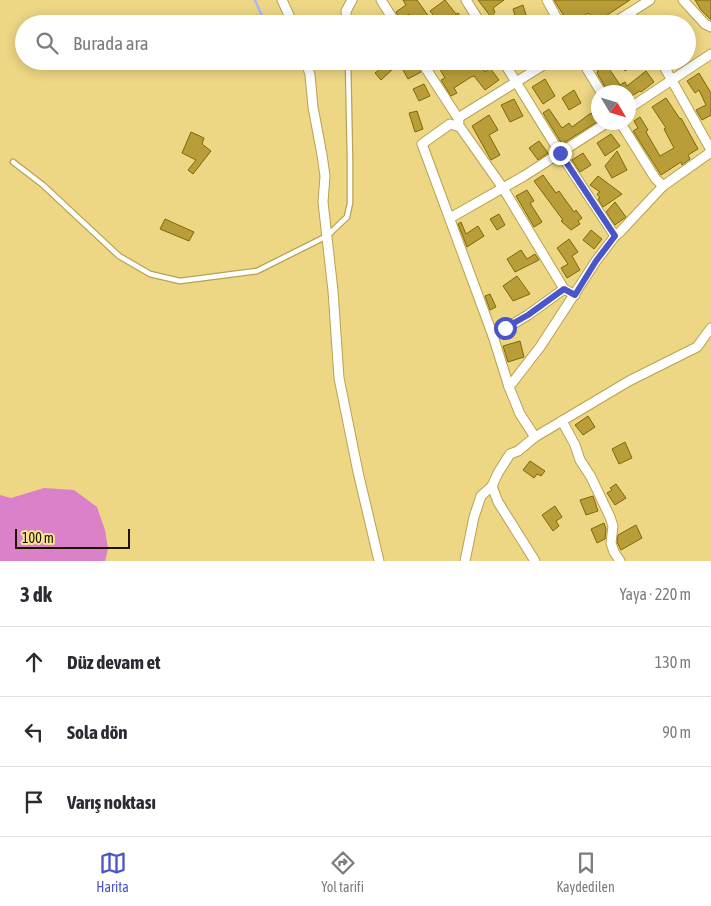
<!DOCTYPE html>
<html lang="tr">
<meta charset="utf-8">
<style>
body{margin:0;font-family:"Asap Condensed",sans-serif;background:#f7f7f7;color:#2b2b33}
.compass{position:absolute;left:591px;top:85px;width:45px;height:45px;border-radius:50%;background:#fff;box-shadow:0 2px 12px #0003;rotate:128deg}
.scale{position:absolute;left:15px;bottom:12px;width:115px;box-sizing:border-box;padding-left:5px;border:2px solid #1a1300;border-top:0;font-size:14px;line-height:18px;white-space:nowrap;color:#1a1300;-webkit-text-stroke:4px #fbe491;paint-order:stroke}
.stop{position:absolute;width:15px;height:15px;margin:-11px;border:4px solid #4b55ca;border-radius:50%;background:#fff}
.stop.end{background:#4b55ca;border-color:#fff;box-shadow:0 1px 5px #0008}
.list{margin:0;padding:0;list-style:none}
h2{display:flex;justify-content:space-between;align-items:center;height:65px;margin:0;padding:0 20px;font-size:21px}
h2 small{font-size:16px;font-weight:400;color:#7c7c81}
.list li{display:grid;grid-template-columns:32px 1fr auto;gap:15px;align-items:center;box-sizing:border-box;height:70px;padding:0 20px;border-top:1px solid #e1e1e2}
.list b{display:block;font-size:19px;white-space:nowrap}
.list em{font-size:16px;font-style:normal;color:#7c7c81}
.icon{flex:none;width:28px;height:28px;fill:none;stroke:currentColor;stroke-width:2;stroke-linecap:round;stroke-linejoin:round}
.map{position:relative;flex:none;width:711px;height:561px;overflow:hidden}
.search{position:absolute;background:#fff;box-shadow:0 2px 12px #0003;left:15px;right:15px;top:15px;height:55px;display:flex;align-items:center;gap:12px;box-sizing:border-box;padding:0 18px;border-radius:28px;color:#7c7c81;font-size:19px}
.sheet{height:275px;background:#fff}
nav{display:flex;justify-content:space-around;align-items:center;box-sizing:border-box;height:70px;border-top:1px solid #e1e1e2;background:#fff;font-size:14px;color:#7c7c81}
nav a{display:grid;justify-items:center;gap:2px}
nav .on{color:#4b55ca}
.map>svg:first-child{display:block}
.green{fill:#db81ca}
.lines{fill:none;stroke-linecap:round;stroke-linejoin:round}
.stream{stroke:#aab8f7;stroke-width:2.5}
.building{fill:#b89d38;stroke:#7e6907}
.service-casing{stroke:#b8a250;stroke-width:7}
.minor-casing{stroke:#b8a250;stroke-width:11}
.service{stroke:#fff;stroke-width:4.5}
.minor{stroke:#fff;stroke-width:9}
.route{stroke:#4b55ca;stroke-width:6}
</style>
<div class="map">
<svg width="711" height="561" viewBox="0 0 711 561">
<rect width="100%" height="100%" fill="#edd684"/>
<path class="green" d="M44,488L74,490L97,507L105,530L108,549L105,561H0V495L11,498Z"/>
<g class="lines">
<path class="stream" d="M255,0L262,16"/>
</g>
<g class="building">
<path d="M403,0H417L429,17L419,24H415L409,14L401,20L396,12L406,5Z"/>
<path d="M445,0L456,14L458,13L466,24H447L442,16L437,20L430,11Z"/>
<path d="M478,0H504L493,8L495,12L491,17Z"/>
<path d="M554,0H630L595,23L588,13L573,24H569Z"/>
<path d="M695,0H711V20L701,10Z"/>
<path d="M523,5L526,15L516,19L513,9Z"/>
<path d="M435,61H455L458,67L468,61H474L475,64L479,62L485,72L490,68L499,80L485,90L474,76L471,77L454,88L457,93L451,96L441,80L445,78Z"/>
<path d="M593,61H604L620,85L625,82L627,86L646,71L654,82L641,92L640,91L628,98V92H608L597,73L598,72Z"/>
<path d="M619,61H642L625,71Z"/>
<path d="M388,63L393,69L381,80L375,73Z"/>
<path d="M416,64L421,72L408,79L403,70Z"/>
<path d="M699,73L711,93V115L702,120L696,110L706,105L699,90L695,93L687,81Z"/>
<path d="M545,79L555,96L543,104L532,87Z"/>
<path d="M424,84L430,96L419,101L413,89Z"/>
<path d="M574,90L581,103L569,110L562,98Z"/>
<path d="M666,98L680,119L681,118L698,149L688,155L690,159L682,165L681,162L661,175L633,131L638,128L634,121L640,117L648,130L646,132L660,156L674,148L664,129L666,128L652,107Z"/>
<path d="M514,99L523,116L510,122L501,105Z"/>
<path d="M549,109L562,128L569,123L572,127L591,113L597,122L562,144L543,113Z"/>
<path d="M417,111L423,129L415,132L409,113Z"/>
<path d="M489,115L498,130L489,135L500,155L491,160L472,126Z"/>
<path d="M191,132L204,138L202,144L211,151L193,174L188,170L196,160L182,153Z"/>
<path d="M611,134L620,146L605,156L597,143Z"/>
<path d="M539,141L548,153L538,160L529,148Z"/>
<path d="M617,151L627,170L612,178L605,166Z"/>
<path d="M583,153L591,165L580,172L572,160Z"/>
<path d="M543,175L556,193L559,191L574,212L576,210L582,218L578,221L580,224L571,230L561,221L563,220L534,181Z"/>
<path d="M598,176L622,194L603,207L598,199L600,198L597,194L600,192L590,185Z"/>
<path d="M527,190L534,201L530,203L542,222L534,227L516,196Z"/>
<path d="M615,202L626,217L615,225L606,212Z"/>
<path d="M499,214L505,225L497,230L490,219Z"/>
<path d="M165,219L194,232L189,241L160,229Z"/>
<path d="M461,222L466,234L478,226L484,236L467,247L458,224Z"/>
<path d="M591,230L602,239L594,249L583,240Z"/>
<path d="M569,239L578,252L572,256L580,270L567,278L561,268L568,264L557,248Z"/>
<path d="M521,250L527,259L535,254L539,260L515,272L507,259Z"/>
<path d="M517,276L530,294L513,301L503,286Z"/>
<path d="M490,294L496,307L490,310L485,296Z"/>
<path d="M520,341L524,357L508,362L503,346Z"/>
<path d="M588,416L595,427L583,435L575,425Z"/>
<path d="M625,442L632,458L619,464L612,449Z"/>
<path d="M530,461L545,471L541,476L537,474L534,478L523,470Z"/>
<path d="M616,484L626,498L615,505L607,493L612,490L610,488Z"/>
<path d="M593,496L598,511L586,515L580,500Z"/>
<path d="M555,506L562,517L556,521L559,526L553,531L542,515Z"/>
<path d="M604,523L606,529L605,539L597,543L591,529Z"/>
<path d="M636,525L642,538L621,550L617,542L618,535Z"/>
</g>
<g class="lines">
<defs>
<path id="service" d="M13,162L43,185L119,256L150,274L180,281L257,271L327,236L347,217L350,203V161L348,61"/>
<g id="minor">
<path d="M282,0L293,24"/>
<path d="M381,0L396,24"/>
<path d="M466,0L481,24"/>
<path d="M547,0L560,24"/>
<path d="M683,0L705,24L711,27"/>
<path d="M630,13L637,24"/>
<path d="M347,24L346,11L352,0"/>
<path d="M612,24L650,0"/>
<path d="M306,61L310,75L313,107L322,155L325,176L323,202L333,291L339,378L358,472L379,561"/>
<path d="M421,61L458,118L459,122"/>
<path d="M503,61L560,153L615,236L620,232L663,186L711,152"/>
<path d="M582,61L601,92"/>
<path d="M661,61L711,150"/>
<path d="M628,109L711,54"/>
<path d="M458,118L550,61"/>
<path d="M620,122L655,178L663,186"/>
<path d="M450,218L524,176L608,122"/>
<path d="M493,336L528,315L564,289"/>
<path d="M509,387L540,347L596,261L615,236"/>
<path d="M562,421L575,445L580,460L591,477L610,517L613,526L611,543L614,552L620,561"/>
<path d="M535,437L520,414L509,387L493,336L422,144L450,124L460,127L503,188L564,289L575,295"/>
<path d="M492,486L498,502L535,561"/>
<path d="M465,561L474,517L481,496L492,486L498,473L510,454L518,451L535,437L629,381L697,347L711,328"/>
</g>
</defs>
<use href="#service" class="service-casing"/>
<use href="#minor" class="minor-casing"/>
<use href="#service" class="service"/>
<use href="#minor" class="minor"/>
</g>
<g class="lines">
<path class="route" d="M505,328L528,315L564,289L575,295L596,261L615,236L560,153"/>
</g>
</svg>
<svg class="compass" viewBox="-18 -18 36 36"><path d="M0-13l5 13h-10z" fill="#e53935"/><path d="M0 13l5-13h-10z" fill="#7c7c81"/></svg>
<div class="scale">100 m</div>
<div class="stop" style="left:505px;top:328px"></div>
<div class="stop end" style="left:560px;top:153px"></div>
<div class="search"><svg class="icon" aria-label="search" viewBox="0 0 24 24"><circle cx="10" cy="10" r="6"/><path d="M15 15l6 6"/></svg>Burada ara</div>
</div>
<section class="sheet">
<h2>3 dk<small>Yaya · 220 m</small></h2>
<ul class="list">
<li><svg class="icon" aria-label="ahead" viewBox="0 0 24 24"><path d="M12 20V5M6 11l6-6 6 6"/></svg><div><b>Düz devam et</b></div><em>130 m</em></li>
<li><svg class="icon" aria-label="left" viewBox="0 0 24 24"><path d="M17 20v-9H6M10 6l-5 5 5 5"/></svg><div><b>Sola dön</b></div><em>90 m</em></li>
<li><svg class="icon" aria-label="arrive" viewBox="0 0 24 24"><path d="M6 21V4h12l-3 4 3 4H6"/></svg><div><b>Varış noktası</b></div></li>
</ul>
</section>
<nav>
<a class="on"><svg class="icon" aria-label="map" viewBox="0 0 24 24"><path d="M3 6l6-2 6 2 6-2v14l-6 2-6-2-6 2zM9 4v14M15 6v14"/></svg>Harita</a>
<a><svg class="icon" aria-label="directions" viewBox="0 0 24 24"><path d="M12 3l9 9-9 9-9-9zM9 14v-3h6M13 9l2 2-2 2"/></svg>Yol tarifi</a>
<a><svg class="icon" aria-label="saved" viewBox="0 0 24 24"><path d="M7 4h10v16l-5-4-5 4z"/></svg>Kaydedilen</a>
</nav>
